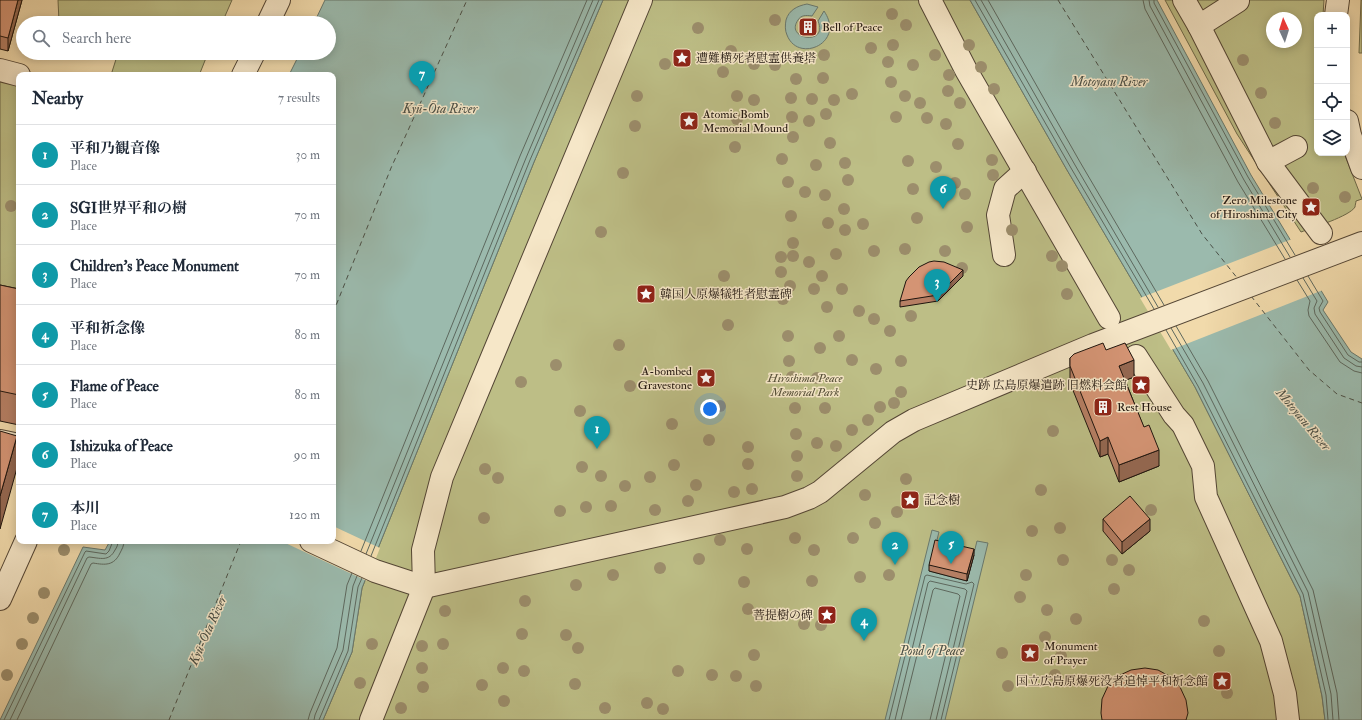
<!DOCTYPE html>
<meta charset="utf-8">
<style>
body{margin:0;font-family:"IM FELL Double Pica","Noto Serif JP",serif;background:#f2f2f3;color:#1f2937}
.controls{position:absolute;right:12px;top:12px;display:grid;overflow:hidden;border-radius:8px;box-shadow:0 2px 10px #0003}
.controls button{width:36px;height:36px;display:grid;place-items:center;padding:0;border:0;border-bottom:1px solid #e0e1e3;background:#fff;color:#1f2937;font:20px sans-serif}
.compass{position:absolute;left:1266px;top:12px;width:36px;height:36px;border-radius:50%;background:#fff;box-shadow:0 2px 10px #0003;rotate:356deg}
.you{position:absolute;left:710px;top:409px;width:14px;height:14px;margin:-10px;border:3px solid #fff;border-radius:50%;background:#1a73e8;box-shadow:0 0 0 6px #1a73e833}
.badge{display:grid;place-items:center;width:26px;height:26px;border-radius:50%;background:#8f2418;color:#fff;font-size:13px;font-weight:700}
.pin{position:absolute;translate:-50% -33px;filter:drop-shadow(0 1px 2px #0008)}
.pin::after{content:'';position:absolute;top:21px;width:14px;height:12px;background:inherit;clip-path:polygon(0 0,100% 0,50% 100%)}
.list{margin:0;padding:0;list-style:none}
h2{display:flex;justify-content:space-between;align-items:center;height:52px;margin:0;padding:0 16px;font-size:17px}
h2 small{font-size:13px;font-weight:400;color:#747a83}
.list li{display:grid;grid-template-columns:26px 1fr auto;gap:12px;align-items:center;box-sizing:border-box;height:60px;padding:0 16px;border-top:1px solid #e0e1e3}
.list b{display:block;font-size:15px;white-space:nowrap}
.list p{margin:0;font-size:13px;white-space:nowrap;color:#747a83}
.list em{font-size:13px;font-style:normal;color:#747a83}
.icon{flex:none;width:22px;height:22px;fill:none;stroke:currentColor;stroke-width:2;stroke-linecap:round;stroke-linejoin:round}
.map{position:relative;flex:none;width:1362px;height:720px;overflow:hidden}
.search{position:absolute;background:#fff;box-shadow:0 2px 10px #0003;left:16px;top:16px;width:320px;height:44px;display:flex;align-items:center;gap:10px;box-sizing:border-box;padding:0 14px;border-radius:22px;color:#747a83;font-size:15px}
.panel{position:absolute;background:#fff;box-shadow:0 2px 10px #0003;left:16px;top:72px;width:320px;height:472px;border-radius:8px}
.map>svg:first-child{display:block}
.green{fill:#bdbe86;stroke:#6e6a4a;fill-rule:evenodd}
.water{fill:#9bbaad;stroke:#69786d}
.pier{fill:#f1daab}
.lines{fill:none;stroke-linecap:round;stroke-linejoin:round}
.shore{stroke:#5d685e;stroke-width:1}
.ferry{stroke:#4a4f46;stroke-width:1;stroke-dasharray:5 4;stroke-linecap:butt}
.minor-casing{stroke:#544635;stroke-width:24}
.minor{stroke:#f6e7c8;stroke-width:22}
.tree{fill:#9c8e6c}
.wall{fill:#b67f64;stroke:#1f150e}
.shaded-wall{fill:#946851;stroke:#1f150e}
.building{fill:#d49474;stroke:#1f150e}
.labels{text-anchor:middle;stroke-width:3;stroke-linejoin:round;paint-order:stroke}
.poi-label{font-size:12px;fill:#1f150e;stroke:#f6e7c8;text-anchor:start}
.park-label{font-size:12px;font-style:italic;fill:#565038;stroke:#f6e7c8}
.water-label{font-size:13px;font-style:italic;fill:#4a4f46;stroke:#f6e7c8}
</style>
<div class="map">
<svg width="1362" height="720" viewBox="0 0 1362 720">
<rect width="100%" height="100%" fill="#f1daab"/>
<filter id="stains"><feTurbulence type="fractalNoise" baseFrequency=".005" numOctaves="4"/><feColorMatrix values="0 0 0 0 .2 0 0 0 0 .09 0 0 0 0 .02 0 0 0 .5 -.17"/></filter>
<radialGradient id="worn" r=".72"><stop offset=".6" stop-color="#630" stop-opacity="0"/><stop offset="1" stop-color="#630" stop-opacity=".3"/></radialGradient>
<g class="green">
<path d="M58,0H232L222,23H63L59,22Z"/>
<path d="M603,0H970L1067,170L1195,387L1300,596L1322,696L1325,720H323L352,652L362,588L534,162Z"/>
<path d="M1165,0H1324L1323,15H1317V153H1344L1362,199L1356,201C1356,202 1355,206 1355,207C1350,216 1312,228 1301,232L1237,134ZM1272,18H1296V42H1272Z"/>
<path d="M1361,0H1362V53H1359Z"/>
<path d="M118,53H208L200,73L195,75H111Z"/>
<path d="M0,78L19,83V295L0,291Z"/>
</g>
<g class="water">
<path d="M325,0H603L534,162L362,588L352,652L323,720H0L83,547L105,550L110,541H333V75H289L300,53H329V23H314Z"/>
<path d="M970,0H1157L1251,175L1328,302L1323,310L1351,352L1362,359V720H1325L1322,696L1300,596L1195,387L1067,170Z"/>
<path d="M807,4L818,7L812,16C806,15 801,15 798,20C784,40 829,46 818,21L824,11C846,43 798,64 787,35C785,31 785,25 786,20C789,10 797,6 807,4Z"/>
<path d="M932,530L939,532L929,571L967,581L977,541L988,543L945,720H885Z"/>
</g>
<g class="pier">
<path d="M1292,239L1323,290L1171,350L1140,298Z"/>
<path d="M333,526L380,548L367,581L281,541H333Z"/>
</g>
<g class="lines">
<g class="shore">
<path d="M975,0L1071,168L1154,309"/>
<path d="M981,0L1075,165L1158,307"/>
<path d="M988,0L1080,162L1164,305"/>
<path d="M1143,0L1145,9L1238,182L1285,259"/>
<path d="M1149,0L1150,6L1244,180L1290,257"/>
<path d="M1154,0V3L1248,177L1295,255"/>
<path d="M1308,276L1323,301L1319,308L1320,312L1348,355L1359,362H1362"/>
<path d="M1303,278L1317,301L1314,308L1315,314L1344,358L1356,366L1362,367"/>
<path d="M1297,280L1310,301L1308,310L1309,316L1340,362L1354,371L1362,373"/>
<path d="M1176,326L1208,381L1313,590L1337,693L1339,720"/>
<path d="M1171,328L1203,383L1308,592L1331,694L1333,720"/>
<path d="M1166,330L1198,386L1303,594L1326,695L1328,720"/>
<path d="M361,551L520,156L587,0"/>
<path d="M366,554L526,158L593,0"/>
<path d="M371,556L530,160L599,0"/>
<path d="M4,720L85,552L86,551L106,554L109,551L113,541"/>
<path d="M10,720L87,558L89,557C100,558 109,562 115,550C117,547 118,545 118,541"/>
<path d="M17,720L91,564L93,563C105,565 114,566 120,553C122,549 124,546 124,541"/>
<path d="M308,720L310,713L337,648L347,585L352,573"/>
<path d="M314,720L315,715L343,650L353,586L357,576"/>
<path d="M319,720L348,651L358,587L362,578"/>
<path d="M889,720L925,576L927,575L966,584L972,582L974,584L941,720"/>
<path d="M895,720L928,583L930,581L965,589L967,591L936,720"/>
<path d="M901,720L933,590L935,588L958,594L960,596L930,720"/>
</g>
<g class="ferry">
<path d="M1058,0L1202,234L1238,279"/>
<path d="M1251,296L1309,370L1337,394L1362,403"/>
<path d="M333,313L391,168L467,0"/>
<path d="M169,720L241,541"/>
</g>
<defs>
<g id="minor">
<path d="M930,0L966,70L1109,318"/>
<path d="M1184,0L1199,26L1268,162L1321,233"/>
<path d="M1336,15L1338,0"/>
<path d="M268,23L279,0"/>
<path d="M1199,26L1238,1"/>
<path d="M0,70L19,75"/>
<path d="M243,75L254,53"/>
<path d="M1347,121L1350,135L1362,168"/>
<path d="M1268,162L1296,147"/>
<path d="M1004,255L998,215L1005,189L1025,171"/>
<path d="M1136,356L1174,415L1183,425L1203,466L1206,497L1271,641L1285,694L1288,720"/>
<path d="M0,441L19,445"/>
<path d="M311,541L375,571L424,587L785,507L809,498L820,492L893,432L914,420L1093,345L1362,243"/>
<path d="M0,599L26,541"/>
<path d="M371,720L424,587L423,550L442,477L641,0"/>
</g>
</defs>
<use href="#minor" class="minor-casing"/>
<use href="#minor" class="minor"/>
</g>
<g class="tree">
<circle cx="892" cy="14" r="6"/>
<circle cx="775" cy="20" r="6"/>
<circle cx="906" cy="25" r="6"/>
<circle cx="698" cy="28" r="6"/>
<circle cx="893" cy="45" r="6"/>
<circle cx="969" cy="45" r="6"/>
<circle cx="871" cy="48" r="6"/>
<circle cx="731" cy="51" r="6"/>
<circle cx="824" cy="55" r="6"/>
<circle cx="935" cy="55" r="6"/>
<circle cx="806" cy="58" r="6"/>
<circle cx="1243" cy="60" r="6"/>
<circle cx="888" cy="62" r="6"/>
<circle cx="665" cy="64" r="6"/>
<circle cx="754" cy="64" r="6"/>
<circle cx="775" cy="65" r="6"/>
<circle cx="913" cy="65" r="6"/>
<circle cx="981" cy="67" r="6"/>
<circle cx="723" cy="72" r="6"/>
<circle cx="949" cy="75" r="6"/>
<circle cx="823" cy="78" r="6"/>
<circle cx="796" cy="79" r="6"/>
<circle cx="891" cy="82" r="6"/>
<circle cx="994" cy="89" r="6"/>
<circle cx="948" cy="91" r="6"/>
<circle cx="1261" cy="93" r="6"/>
<circle cx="852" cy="94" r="6"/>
<circle cx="637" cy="96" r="6"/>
<circle cx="737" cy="96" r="6"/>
<circle cx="905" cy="96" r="6"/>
<circle cx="791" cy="98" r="6"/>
<circle cx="812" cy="99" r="6"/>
<circle cx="754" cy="100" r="6"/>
<circle cx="834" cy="100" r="6"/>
<circle cx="920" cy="103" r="6"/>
<circle cx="960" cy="103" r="6"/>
<circle cx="826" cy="114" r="6"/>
<circle cx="792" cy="117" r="6"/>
<circle cx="896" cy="117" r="6"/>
<circle cx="927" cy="118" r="6"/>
<circle cx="737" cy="119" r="6"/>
<circle cx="809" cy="121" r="6"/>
<circle cx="1275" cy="123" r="6"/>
<circle cx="946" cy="124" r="6"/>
<circle cx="635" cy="126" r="6"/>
<circle cx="793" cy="137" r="6"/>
<circle cx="830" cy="143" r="6"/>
<circle cx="958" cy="144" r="6"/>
<circle cx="735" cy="147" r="6"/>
<circle cx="782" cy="159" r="6"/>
<circle cx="992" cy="160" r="6"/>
<circle cx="908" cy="161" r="6"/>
<circle cx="845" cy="163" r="6"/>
<circle cx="816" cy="165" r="6"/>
<circle cx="936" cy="167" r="6"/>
<circle cx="623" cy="173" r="6"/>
<circle cx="993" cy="175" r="6"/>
<circle cx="848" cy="180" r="6"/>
<circle cx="788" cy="182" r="6"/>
<circle cx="955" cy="183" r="6"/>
<circle cx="1313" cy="188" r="6"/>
<circle cx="913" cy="189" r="6"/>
<circle cx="805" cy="192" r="6"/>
<circle cx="965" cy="194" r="6"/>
<circle cx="825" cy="195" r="6"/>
<circle cx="1345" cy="197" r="6"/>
<circle cx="11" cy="206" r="6"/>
<circle cx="844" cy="209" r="6"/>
<circle cx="791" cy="216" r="6"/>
<circle cx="917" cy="218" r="6"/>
<circle cx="828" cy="223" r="6"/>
<circle cx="863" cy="224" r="6"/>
<circle cx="967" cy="227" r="6"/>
<circle cx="845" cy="230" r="6"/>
<circle cx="1012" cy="230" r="6"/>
<circle cx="601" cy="232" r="6"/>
<circle cx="793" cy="243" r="6"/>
<circle cx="905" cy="249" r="6"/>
<circle cx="874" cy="251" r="6"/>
<circle cx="945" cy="251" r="6"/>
<circle cx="836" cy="254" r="6"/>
<circle cx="793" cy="256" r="6"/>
<circle cx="1052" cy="256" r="6"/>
<circle cx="781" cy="257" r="6"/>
<circle cx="809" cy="262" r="6"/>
<circle cx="1062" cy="266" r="6"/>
<circle cx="962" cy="268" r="6"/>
<circle cx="781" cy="272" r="6"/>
<circle cx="724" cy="276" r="6"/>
<circle cx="822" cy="276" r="6"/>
<circle cx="790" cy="286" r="6"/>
<circle cx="814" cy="289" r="6"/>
<circle cx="842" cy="289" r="6"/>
<circle cx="1067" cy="294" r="6"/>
<circle cx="783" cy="299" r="6"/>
<circle cx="827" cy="307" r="6"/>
<circle cx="859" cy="311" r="6"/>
<circle cx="911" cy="316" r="6"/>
<circle cx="874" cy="319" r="6"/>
<circle cx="728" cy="325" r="6"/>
<circle cx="890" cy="331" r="6"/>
<circle cx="788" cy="336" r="6"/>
<circle cx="839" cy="336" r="6"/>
<circle cx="619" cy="345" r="6"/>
<circle cx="820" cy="348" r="6"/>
<circle cx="852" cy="360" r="6"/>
<circle cx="789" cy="361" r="6"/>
<circle cx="901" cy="361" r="6"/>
<circle cx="556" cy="365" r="6"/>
<circle cx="876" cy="369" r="6"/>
<circle cx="792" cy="377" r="6"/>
<circle cx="817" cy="378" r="6"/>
<circle cx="521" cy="382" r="6"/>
<circle cx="630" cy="386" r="6"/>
<circle cx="901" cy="392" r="6"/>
<circle cx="894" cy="403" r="6"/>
<circle cx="720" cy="406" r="6"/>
<circle cx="880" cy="407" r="6"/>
<circle cx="795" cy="408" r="6"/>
<circle cx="825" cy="408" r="6"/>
<circle cx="580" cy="411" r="6"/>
<circle cx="868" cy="420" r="6"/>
<circle cx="672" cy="424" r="6"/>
<circle cx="852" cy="430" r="6"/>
<circle cx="1053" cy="431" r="6"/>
<circle cx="796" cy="434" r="6"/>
<circle cx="709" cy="440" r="6"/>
<circle cx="817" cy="443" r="6"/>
<circle cx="836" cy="446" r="6"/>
<circle cx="748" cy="447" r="6"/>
<circle cx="797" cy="456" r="6"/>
<circle cx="748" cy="464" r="6"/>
<circle cx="674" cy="465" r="6"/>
<circle cx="582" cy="467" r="6"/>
<circle cx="485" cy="469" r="6"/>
<circle cx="601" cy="476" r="6"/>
<circle cx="797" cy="476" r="6"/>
<circle cx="650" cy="477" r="6"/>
<circle cx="498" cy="478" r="6"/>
<circle cx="906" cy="479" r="6"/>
<circle cx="696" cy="485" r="6"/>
<circle cx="625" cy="486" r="6"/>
<circle cx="752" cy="489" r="6"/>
<circle cx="1041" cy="490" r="6"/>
<circle cx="734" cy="492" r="6"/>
<circle cx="865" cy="495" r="6"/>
<circle cx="688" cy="501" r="6"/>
<circle cx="611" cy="506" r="6"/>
<circle cx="586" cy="507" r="6"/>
<circle cx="655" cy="510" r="6"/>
<circle cx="1151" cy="510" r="6"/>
<circle cx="560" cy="511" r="6"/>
<circle cx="897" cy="512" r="6"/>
<circle cx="484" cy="518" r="6"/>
<circle cx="875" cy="523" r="6"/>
<circle cx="1060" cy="528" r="6"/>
<circle cx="1032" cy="531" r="6"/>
<circle cx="795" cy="538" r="6"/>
<circle cx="853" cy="538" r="6"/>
<circle cx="720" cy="540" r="6"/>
<circle cx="747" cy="549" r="6"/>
<circle cx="64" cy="550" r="6"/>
<circle cx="814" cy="550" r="6"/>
<circle cx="699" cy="559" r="6"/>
<circle cx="1063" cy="560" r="6"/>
<circle cx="1112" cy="560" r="6"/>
<circle cx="660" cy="568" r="6"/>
<circle cx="1129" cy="570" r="6"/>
<circle cx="613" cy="575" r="6"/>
<circle cx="889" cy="575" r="6"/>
<circle cx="1026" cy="575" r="6"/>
<circle cx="860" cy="577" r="6"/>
<circle cx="812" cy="581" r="6"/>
<circle cx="744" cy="582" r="6"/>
<circle cx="576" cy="585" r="6"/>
<circle cx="1114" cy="589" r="6"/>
<circle cx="44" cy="593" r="6"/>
<circle cx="1020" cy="597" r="6"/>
<circle cx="525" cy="601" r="6"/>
<circle cx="748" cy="609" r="6"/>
<circle cx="1047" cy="610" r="6"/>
<circle cx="445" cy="611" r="6"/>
<circle cx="33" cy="618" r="6"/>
<circle cx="1076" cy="619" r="6"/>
<circle cx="1204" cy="621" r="6"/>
<circle cx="804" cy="624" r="6"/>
<circle cx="821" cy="625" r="6"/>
<circle cx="522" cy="634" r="6"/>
<circle cx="566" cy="635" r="6"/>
<circle cx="1045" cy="637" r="6"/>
<circle cx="22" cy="644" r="6"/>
<circle cx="372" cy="644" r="6"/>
<circle cx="443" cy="644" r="6"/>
<circle cx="422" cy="646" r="6"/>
<circle cx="578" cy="648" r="6"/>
<circle cx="1219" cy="651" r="6"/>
<circle cx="1002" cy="653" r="6"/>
<circle cx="754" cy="655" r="6"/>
<circle cx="1061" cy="656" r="6"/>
<circle cx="422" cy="668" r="6"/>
<circle cx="503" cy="668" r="6"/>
<circle cx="524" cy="671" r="6"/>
<circle cx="678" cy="671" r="6"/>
<circle cx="7" cy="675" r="6"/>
<circle cx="712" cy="675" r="6"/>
<circle cx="1055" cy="675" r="6"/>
<circle cx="736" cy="676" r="6"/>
<circle cx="360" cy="683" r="6"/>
<circle cx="575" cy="684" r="6"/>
<circle cx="482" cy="685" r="6"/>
<circle cx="756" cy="686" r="6"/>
<circle cx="1008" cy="686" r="6"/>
<circle cx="423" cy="687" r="6"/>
<circle cx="1227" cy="693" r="6"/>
<circle cx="504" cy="701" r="6"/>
<circle cx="647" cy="703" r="6"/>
<circle cx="401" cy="708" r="6"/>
<circle cx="605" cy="708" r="6"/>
<circle cx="663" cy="709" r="6"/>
</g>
<g class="wall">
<path d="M0,0H22L8,51L0,49Z"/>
<path d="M963,276L938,301L900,307V301Z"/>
<path d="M0,285L19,289V425L0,421Z"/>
<path d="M1106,350L1134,377L1125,380L1159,466L1119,482L1108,454L1100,457L1070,383V358Z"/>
<path d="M1103,519L1150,531L1122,554L1103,531Z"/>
<path d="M974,555L967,581L929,571V565Z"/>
</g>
<g class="shaded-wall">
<path d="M18,0H22L8,51V38Z"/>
<path d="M963,270V276L938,301V295Z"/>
<path d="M1134,360V377L1119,383V366Z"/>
<path d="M17,436V468L0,529V496Z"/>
<path d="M1108,437V454L1100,457V441Z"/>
<path d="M1159,450V466L1119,482V465Z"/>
<path d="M1150,519V531L1122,554V542Z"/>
<path d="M974,549V555L967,581V574Z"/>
</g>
<g class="building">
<path d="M0,0H18L8,38L0,36Z"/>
<path d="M934,261L944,262L963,270L938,295L900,301L906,281L909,277L919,267L929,262Z"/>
<path d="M0,285L19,289V395L0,391Z"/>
<path d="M1103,343L1106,350L1125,343L1134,360L1119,366L1144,427L1149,425L1159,450L1119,465L1108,437L1100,441L1070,366V358L1074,354Z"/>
<path d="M0,431L17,436L0,496Z"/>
<path d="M1130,496L1150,519L1122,542L1103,519Z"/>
<path d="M935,540L974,549L967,574L929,565Z"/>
<path d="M1145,668L1158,670L1171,677L1180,687L1186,700L1188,713L1186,720H1102L1101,713L1102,699L1108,686L1118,676L1131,670Z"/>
</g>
<defs>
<symbol id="building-square" viewBox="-11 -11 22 22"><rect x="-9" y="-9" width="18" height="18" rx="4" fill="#8f2418" stroke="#f6e7c8"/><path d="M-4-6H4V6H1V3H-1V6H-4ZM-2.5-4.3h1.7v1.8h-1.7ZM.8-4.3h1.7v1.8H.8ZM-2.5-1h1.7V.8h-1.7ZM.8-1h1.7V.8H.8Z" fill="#fff"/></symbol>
<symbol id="sight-square" viewBox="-11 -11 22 22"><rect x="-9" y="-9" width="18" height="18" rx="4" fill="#8f2418" stroke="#f6e7c8"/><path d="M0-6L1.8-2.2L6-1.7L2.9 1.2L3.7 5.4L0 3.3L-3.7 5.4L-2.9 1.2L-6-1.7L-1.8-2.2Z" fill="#fff"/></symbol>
</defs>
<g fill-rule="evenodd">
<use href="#building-square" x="797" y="16" width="22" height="22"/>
<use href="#sight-square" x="671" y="47" width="22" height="22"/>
<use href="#sight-square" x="678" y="110" width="22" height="22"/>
<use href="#sight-square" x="1300" y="196" width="22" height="22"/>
<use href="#sight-square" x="635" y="283" width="22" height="22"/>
<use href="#sight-square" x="695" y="367" width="22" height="22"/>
<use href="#sight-square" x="1130" y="374" width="22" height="22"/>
<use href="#building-square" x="1092" y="396" width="22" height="22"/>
<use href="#sight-square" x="899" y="489" width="22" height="22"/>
<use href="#sight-square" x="816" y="604" width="22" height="22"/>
<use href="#sight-square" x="1019" y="642" width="22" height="22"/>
<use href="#sight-square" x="1211" y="670" width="22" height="22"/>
</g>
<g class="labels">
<g class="poi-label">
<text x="822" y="31">Bell of Peace</text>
<text x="696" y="62">遭難横死者慰霊供養塔</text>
<text x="703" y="118">Atomic Bomb<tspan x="703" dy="14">Memorial Mound</tspan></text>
<text x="1297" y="204" text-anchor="end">Zero Milestone<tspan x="1297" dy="14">of Hiroshima City</tspan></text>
<text x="660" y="298">韓国人原爆犠牲者慰霊碑</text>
<text x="692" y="375" text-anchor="end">A-bombed<tspan x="692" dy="14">Gravestone</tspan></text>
<text x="1127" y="389" text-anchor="end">史跡 広島原爆遣跡 旧燃料会館</text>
<text x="1117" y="411">Rest House</text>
<text x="924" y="504">記念樹</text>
<text x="813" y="619" text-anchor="end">菩提樹の碑</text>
<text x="1044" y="650">Monument<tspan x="1044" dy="14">of Prayer</tspan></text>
<text x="1208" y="685" text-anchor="end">国立広島原爆死没者追悼平和祈念館</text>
</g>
<g class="park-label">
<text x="805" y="382">Hiroshima Peace<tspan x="805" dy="14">Memorial Park</tspan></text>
</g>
<g class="water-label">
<text x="1109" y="86">Motoyasu River</text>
<text x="440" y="113">Kyū-Ōta River</text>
<text transform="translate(1304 419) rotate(50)" y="5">Motoyasu River</text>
<text transform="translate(207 630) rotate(-66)" y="5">Kyū-Ōta River</text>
<text x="932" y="655">Pond of Peace</text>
</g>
</g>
<rect width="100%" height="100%" filter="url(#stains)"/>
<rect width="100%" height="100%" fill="url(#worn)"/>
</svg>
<div class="controls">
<button>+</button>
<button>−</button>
<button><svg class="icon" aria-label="locate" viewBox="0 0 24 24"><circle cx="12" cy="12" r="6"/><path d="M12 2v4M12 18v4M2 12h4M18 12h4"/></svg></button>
<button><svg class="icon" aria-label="layers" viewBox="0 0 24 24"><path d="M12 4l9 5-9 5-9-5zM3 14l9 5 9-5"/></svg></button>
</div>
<svg class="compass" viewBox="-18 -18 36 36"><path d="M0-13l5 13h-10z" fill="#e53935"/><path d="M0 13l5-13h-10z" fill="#747a83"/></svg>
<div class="you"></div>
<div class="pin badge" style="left:597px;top:449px;background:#0f9aa8">1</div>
<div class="pin badge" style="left:895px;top:565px;background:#0f9aa8">2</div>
<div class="pin badge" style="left:937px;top:302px;background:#0f9aa8">3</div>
<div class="pin badge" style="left:864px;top:641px;background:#0f9aa8">4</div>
<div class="pin badge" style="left:951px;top:564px;background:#0f9aa8">5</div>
<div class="pin badge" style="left:943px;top:209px;background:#0f9aa8">6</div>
<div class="pin badge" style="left:422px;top:94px;background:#0f9aa8">7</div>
<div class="search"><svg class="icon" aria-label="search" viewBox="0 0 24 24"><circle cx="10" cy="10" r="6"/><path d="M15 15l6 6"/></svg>Search here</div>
<section class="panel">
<h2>Nearby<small>7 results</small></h2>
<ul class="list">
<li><span class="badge" style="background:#0f9aa8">1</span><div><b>平和乃観音像</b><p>Place</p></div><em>30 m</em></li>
<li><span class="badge" style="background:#0f9aa8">2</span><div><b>SGI世界平和の樹</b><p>Place</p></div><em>70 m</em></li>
<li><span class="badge" style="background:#0f9aa8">3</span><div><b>Children's Peace Monument</b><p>Place</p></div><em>70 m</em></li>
<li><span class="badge" style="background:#0f9aa8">4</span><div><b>平和祈念像</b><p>Place</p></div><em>80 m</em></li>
<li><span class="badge" style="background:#0f9aa8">5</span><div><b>Flame of Peace</b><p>Place</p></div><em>80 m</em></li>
<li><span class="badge" style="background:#0f9aa8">6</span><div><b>Ishizuka of Peace</b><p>Place</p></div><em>90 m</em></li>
<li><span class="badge" style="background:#0f9aa8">7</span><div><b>本川</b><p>Place</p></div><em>120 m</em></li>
</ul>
</section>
</div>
